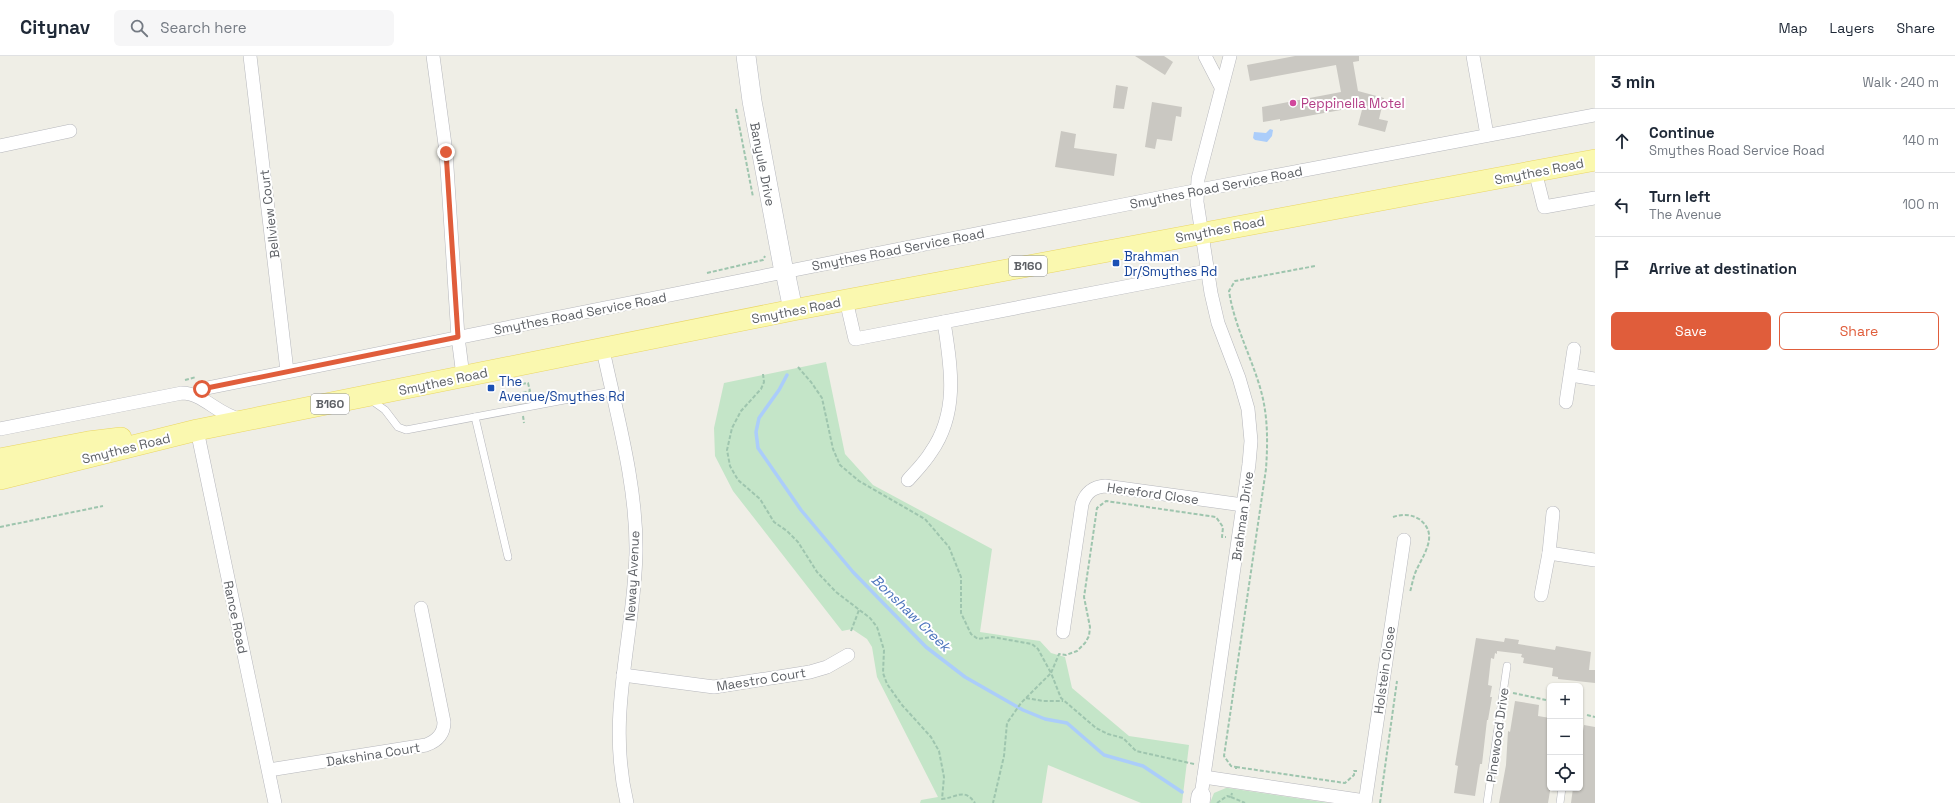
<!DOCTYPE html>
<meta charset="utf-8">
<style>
body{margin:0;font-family:"Space Grotesk",sans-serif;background:#f6f6f7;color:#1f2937}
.controls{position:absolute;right:12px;bottom:12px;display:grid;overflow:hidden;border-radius:6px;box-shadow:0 1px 3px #0004}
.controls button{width:36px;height:36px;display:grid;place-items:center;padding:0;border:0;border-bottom:1px solid #e0e1e3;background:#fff;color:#1f2937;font:20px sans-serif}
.stop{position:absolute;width:12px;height:12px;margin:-9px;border:3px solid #e05d3b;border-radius:50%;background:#fff}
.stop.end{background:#e05d3b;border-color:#fff;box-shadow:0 1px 4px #0008}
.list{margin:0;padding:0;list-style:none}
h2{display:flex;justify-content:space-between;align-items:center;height:52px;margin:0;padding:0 16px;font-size:17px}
h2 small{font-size:13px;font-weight:400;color:#747a83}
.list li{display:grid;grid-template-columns:26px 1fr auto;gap:12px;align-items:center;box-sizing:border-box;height:64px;padding:0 16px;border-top:1px solid #e0e1e3}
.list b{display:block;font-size:15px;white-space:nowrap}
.list p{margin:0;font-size:13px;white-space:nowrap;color:#747a83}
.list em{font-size:13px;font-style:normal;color:#747a83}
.actions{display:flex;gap:8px;padding:12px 16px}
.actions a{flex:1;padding:9px 0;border:1px solid #e05d3b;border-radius:6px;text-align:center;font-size:14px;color:#e05d3b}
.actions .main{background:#e05d3b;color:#fff}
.icon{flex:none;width:22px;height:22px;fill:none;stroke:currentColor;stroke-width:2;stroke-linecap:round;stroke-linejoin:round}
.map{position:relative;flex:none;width:1595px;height:747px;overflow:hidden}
header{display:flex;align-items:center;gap:24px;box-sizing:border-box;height:56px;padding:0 20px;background:#fff;border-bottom:1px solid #e0e1e3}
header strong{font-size:19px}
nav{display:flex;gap:22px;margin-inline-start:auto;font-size:14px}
.search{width:280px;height:36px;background:#f6f6f7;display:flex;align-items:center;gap:10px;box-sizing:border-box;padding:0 14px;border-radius:6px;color:#747a83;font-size:15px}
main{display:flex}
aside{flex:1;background:#fff}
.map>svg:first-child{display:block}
.green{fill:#c4e5c8}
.water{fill:#abcdfa}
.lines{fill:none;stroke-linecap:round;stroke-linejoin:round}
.stream{stroke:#abcdfa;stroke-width:3.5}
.building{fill:#cac8c2}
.lane-casing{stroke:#b6b7bc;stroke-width:8}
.street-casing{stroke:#b6b7bc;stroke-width:14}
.secondary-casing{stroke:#b7b9bf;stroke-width:20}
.primary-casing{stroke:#ead664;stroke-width:22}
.path{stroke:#9ec5ae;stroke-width:2;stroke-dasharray:4 2;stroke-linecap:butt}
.lane{stroke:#fff;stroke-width:7}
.street{stroke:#fff;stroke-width:13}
.secondary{stroke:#fff;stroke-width:19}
.primary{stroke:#faf8af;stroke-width:21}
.route{stroke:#e05d3b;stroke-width:5}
.hotel-dot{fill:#d1479c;stroke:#fff;stroke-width:1.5}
.transit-dot{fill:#1a4fb4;stroke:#fff;stroke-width:1.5}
.labels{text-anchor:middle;stroke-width:4;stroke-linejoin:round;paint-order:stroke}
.shield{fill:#fff;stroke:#8e9093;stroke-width:1}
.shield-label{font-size:12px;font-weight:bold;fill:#5d6065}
.hotel-label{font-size:13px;fill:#b23c85;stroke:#fff;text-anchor:start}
.street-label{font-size:13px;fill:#5d6065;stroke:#fff}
.transit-label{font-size:13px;fill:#164399;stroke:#fff;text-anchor:start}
.water-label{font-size:14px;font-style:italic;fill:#4d75bd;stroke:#fff}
</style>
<header>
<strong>Citynav</strong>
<div class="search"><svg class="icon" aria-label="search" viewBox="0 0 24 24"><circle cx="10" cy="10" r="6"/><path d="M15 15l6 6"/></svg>Search here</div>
<nav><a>Map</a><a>Layers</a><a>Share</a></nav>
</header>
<main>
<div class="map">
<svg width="1595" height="747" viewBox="0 0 1595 747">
<rect width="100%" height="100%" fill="#efeee6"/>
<g class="green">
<path d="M826,306L845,398L873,429L992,493L980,576L1040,585L1051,597L1065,601L1072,632L1129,680L1189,689L1182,747H1141L1048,709L1042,747H920L921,744L938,741L877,621L872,591L867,583L852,573L842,575L733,435L715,400L714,372L724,327Z"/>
<path d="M1226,732H1228L1329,747H1210L1214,737Z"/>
</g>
<path class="water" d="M1270,73L1273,74L1272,80L1267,86L1255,84L1253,82L1254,76L1266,77Z"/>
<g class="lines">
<path class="stream" d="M787,319L779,334L759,362L756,376L758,392L801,454L853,516L926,591L965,621L1023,654L1045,663L1067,667L1104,699L1143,710L1182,736"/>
</g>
<g class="building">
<path d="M1135,0H1164L1173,6L1165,19Z"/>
<path d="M1295,0H1359V5L1353,6L1358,35L1384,42L1379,63L1388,65L1385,76L1358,69L1363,50L1280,65V63L1263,66L1262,51L1341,36L1336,9L1250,25L1247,9Z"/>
<path d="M1116,29L1128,31L1124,53L1113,52Z"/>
<path d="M1152,46L1182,51L1181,61L1176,60L1172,85L1157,83L1155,93L1145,91Z"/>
<path d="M1061,75L1076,78L1074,92L1117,98L1114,120L1055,111Z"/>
<path d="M1476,582L1504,586L1505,582L1519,584L1518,588L1555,594L1556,590L1591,596L1589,614H1595V627L1558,623V621L1552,620L1553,612L1523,607L1524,602L1521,601L1522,598L1497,595V598L1495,597L1494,603L1491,602L1488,629L1492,630L1490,641H1492L1488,664H1487L1482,708H1480L1475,740L1454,737L1458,710L1455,709Z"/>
<path d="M1515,645L1539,649L1538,660L1550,662V735L1548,747H1499L1506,709L1508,675L1510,676Z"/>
<path d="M1584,669L1595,671V747H1571L1573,732H1580V693Z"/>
</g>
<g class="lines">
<defs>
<g id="lane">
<path d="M371,344L385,354L398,371L406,374L612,335"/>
<path d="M475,361L508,501"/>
<path d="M1487,747L1507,610"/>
<path d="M1560,747L1562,732"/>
</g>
<g id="street">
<path d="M250,0L287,315"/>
<path d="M433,0L446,96L458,281L463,320"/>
<path d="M1205,0L1221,31"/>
<path d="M1473,0L1487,79"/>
<path d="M0,90L70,75"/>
<path d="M1535,115L1544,151L1595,142"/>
<path d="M846,244L855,283L1207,215"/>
<path d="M603,294C617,360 637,429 636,497C634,584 606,659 627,747"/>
<path d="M1571,319L1595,323"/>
<path d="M202,333L784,216L1173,139L1595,59"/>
<path d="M1566,346L1574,293"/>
<path d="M0,373L182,337C203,337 218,359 240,363"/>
<path d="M197,374L275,747"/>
<path d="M908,424C916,415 925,406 931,396C959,356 951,311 944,266"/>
<path d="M1549,497L1595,504"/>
<path d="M1541,539L1549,497L1553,457"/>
<path d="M1063,576L1082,448C1086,436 1093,431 1105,430L1243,449"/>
<path d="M623,619L714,631L810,616L827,611L848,599"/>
<path d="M269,714L426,689C437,685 444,678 444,666L421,552"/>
<path d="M1204,721L1365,745"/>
<path d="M1201,740L1249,408L1251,385L1248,353L1239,322L1218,267L1211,237L1197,146L1198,123L1230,0"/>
<path d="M1365,747L1404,484"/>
</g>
<g id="secondary">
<path d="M746,0L752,45L784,216"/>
<path d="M785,215L793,254"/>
<path d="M1200,747L1201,740"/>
</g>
<g id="primary">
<path d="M0,403L88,386L121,382"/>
<path d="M0,423L197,374L793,254L1595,104"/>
</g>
</defs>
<use href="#lane" class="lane-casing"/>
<use href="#street" class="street-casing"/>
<use href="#secondary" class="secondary-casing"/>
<use href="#primary" class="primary-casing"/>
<g class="path">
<path d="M736,53L753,141"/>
<path d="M707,217L763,204L765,200"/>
<path d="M798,311L811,326L822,342L833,393L840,409L859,425L925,463L949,491L961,521V557L971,578L978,583L992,581L1032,588L1038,593L1051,617L1021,647L1007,667L1004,700L993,747"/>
<path d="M763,318L764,326L761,333L741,355L732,372L727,394L730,410L738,424L760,443L774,466L787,475L798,486L817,516L836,536L870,562L877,571L884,594L883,617L887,628L902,649L931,681L939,695L944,721L942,743C956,742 964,731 975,747"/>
<path d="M185,324L196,321"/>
<path d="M516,329L528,327L530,335L519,338L520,342"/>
<path d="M523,360L524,367"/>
<path d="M1393,461C1402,458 1411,458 1419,463C1440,478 1423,499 1416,515C1413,522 1412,529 1410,536"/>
<path d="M0,471L103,450"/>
<path d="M851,575L859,554"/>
<path d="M1513,637L1546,644"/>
<path d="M1026,642L1043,645H1063"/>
<path d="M1587,659L1595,661"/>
<path d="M1194,708L1136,695L1123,682L1108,678L1096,672L1061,642L1051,617L1059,598L1066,599L1077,595L1085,587L1089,580L1090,571L1084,541L1097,452L1106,445L1216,461L1223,471L1222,481H1226"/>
<path d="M1236,711L1345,727L1354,719V715H1357"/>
<path d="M1236,713V711L1231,710L1224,700L1266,413C1268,384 1268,356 1259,328C1249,296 1234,268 1229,235L1235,225L1315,210"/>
<path d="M1231,741L1245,747"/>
<path d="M1217,747L1227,740L1231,741L1232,737"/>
<path d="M1380,747L1397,625"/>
</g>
<use href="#lane" class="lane"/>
<use href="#street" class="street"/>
<use href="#secondary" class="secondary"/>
<use href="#primary" class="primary"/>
</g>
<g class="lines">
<path class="route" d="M202,333L458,281L446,96"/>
</g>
<circle class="hotel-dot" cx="1293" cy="47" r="4"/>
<g class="transit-dot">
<rect x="1112" y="203" width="8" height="8" rx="2"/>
<rect x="487" y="328" width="8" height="8" rx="2"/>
</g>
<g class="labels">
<g class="shield">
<rect x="1009" y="200" width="38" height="20" rx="3"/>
<rect x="311" y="338" width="38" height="20" rx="3"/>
</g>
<g class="shield-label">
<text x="1028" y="214">B160</text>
<text x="330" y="352">B160</text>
</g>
<g class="hotel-label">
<text x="1301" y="52">Peppinella Motel</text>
</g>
<g class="street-label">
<text transform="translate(763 108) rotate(79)" y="5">Banyule Drive</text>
<text transform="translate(1539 115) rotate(-11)" y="5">Smythes Road</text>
<text transform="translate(1216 131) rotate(-11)" y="5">Smythes Road Service Road</text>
<text transform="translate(269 158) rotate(-97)" y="5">Bellview Court</text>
<text transform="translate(1220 173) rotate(-11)" y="5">Smythes Road</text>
<text transform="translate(898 193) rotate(-11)" y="5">Smythes Road Service Road</text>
<text transform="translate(796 254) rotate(-11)" y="5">Smythes Road</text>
<text transform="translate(580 257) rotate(-11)" y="5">Smythes Road Service Road</text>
<text transform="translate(443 325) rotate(-12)" y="5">Smythes Road</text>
<text transform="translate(126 392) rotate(-14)" y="5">Smythes Road</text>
<text transform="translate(1153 437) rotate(8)" y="5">Hereford Close</text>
<text transform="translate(1242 460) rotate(-82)" y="5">Brahman Drive</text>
<text transform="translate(632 520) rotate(-87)" y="5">Neway Avenue</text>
<text transform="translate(236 561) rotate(78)" y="5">Rance Road</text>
<text transform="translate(1384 614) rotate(-82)" y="5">Holstein Close</text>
<text transform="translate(761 623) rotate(-9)" y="5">Maestro Court</text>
<text transform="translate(1497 679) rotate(-82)" y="5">Pinewood Drive</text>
<text transform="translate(373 698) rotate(-9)" y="5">Dakshina Court</text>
</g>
<g class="transit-label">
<text x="1124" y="205">Brahman<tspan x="1124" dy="15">Dr/Smythes Rd</tspan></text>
<text x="499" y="330">The<tspan x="499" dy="15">Avenue/Smythes Rd</tspan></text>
</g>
<g class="water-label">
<text transform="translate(911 557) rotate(44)" y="5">Bonshaw Creek</text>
</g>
</g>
</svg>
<div class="controls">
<button>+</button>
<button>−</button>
<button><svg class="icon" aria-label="locate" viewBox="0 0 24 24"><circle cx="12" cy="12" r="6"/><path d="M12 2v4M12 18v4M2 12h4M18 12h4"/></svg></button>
</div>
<div class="stop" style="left:202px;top:333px"></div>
<div class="stop end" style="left:446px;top:96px"></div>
</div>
<aside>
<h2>3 min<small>Walk · 240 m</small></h2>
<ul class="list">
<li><svg class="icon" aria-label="ahead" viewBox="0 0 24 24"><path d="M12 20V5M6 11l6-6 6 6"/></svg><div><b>Continue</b><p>Smythes Road Service Road</p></div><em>140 m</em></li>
<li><svg class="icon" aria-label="left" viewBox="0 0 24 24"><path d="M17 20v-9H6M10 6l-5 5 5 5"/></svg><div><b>Turn left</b><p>The Avenue</p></div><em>100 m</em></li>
<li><svg class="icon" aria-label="arrive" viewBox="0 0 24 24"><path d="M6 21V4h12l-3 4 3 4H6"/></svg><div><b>Arrive at destination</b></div></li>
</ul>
<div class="actions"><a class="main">Save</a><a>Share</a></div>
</aside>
</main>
